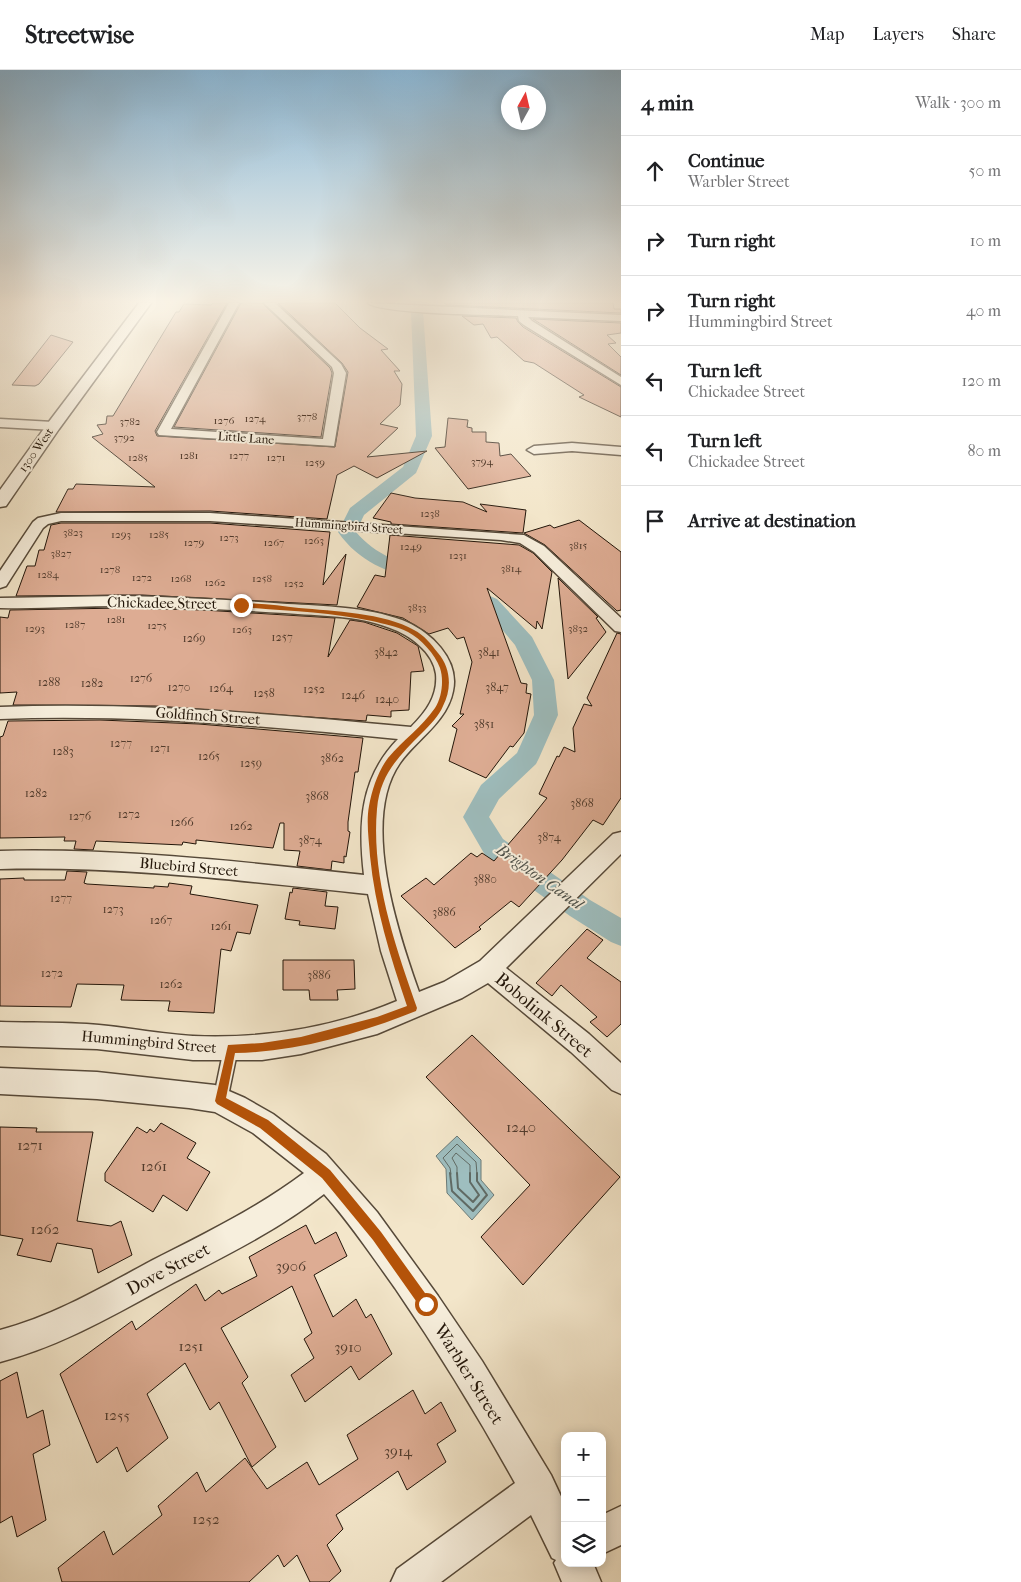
<!DOCTYPE html>
<meta charset="utf-8">
<style>
body{margin:0;font-family:"IM FELL French Canon",serif;background:#f2f2f2;color:#202124}
.controls{position:absolute;right:15px;bottom:15px;display:grid;overflow:hidden;border-radius:10px;box-shadow:0 2px 12px #0003}
.controls button{width:45px;height:45px;display:grid;place-items:center;padding:0;border:0;border-bottom:1px solid #e0e0e0;background:#fff;color:#202124;font:25px sans-serif}
.compass{position:absolute;left:501px;top:15px;width:45px;height:45px;border-radius:50%;background:#fff;box-shadow:0 2px 12px #0003;rotate:8deg}
.stop{position:absolute;width:15px;height:15px;margin:-11px;border:4px solid #b45309;border-radius:50%;background:#fff}
.stop.end{background:#b45309;border-color:#fff;box-shadow:0 1px 5px #0008}
.list{margin:0;padding:0;list-style:none}
h2{display:flex;justify-content:space-between;align-items:center;height:65px;margin:0;padding:0 20px;font-size:21px}
h2 small{font-size:16px;font-weight:400;color:#757577}
.list li{display:grid;grid-template-columns:32px 1fr auto;gap:15px;align-items:center;box-sizing:border-box;height:70px;padding:0 20px;border-top:1px solid #e0e0e0}
.list b{display:block;font-size:19px;white-space:nowrap}
.list p{margin:0;font-size:16px;white-space:nowrap;color:#757577}
.list em{font-size:16px;font-style:normal;color:#757577}
.icon{flex:none;width:28px;height:28px;fill:none;stroke:currentColor;stroke-width:2;stroke-linecap:round;stroke-linejoin:round}
.map{position:relative;flex:none;width:621px;height:1512px;overflow:hidden}
header{display:flex;align-items:center;gap:30px;box-sizing:border-box;height:70px;padding:0 25px;background:#fff;border-bottom:1px solid #e0e0e0}
header strong{font-size:24px}
nav{display:flex;gap:28px;margin-inline-start:auto;font-size:18px}
main{display:flex}
aside{flex:1;background:#fff}
.map>svg:first-child{display:block}
.water{fill:#9ebebf;stroke:#6c7a76}
.lines{fill:none;stroke-linecap:round;stroke-linejoin:round}
.shore-far1{stroke:#606a64;stroke-width:1}
.shore{stroke:#606a64;stroke-width:2}
.canal{fill:#9ebebf;fill-rule:evenodd}
.building{fill:#ddac93;stroke:#221509}
.service-casing{stroke:#564939;stroke-width:3}
.minor-casing{stroke:#564939;stroke-width:3}
.tertiary-casing{stroke:#564939;stroke-width:3}
.service{fill:#f7efdd;fill-rule:evenodd}
.minor{fill:#f7efdd;fill-rule:evenodd}
.tertiary{fill:#f7efdd;fill-rule:evenodd}
.route{fill:#b45309}
.labels{text-anchor:middle;stroke-width:4;stroke-linejoin:round;paint-order:stroke}
.far-number-label{font-size:11px;fill:#513b2c}
.far-street-label{font-size:12px;fill:#221509;stroke:#f7efdd}
.number-label{font-size:12px;fill:#513b2c}
.street-label{font-size:15px;fill:#221509;stroke:#f7efdd}
.near-number-label{font-size:15px;fill:#513b2c}
.water-label{font-size:16px;font-style:italic;fill:#4d5049;stroke:#f7efdd}
.near-street-label{font-size:18px;fill:#221509;stroke:#f7efdd}
</style>
<header>
<strong>Streetwise</strong>
<nav><a>Map</a><a>Layers</a><a>Share</a></nav>
</header>
<main>
<div class="map">
<svg width="621" height="1512" viewBox="0 0 621 1512">
<rect width="100%" height="100%" fill="#f3e6ca"/>
<filter id="stains"><feTurbulence type="fractalNoise" baseFrequency=".004" numOctaves="4"/><feColorMatrix values="0 0 0 0 .2 0 0 0 0 .09 0 0 0 0 .02 0 0 0 .5 -.17"/></filter>
<radialGradient id="worn" r=".72"><stop offset=".6" stop-color="#630" stop-opacity="0"/><stop offset="1" stop-color="#630" stop-opacity=".3"/></radialGradient>
<path class="water" d="M457,1066L481,1090V1110L494,1125L472,1150L447,1123L446,1099L436,1086Z"/>
<g class="lines">
<g class="shore-far1">
<path d="M451,1104L450,1098L443,1088L457,1074L476,1092L477,1104"/>
<path d="M457,1104V1097L452,1088L456,1083L470,1095V1104"/>
</g>
<g class="shore">
<path d="M450,1103L452,1121L473,1141L487,1125L477,1111V1103"/>
<path d="M457,1103L458,1118L473,1132L479,1125L470,1112V1103"/>
</g>
<g class="canal">
<path d="M417,237L423,241L432,366L416,403L364,445L356,462C376,485 399,493 428,501L431,505L428,509L421,511C387,502 359,492 338,462L350,438L403,397L416,366L411,241Z"/>
<path d="M464,515L497,529L532,567L554,610L558,645L539,688L536,694L499,729L489,747L503,769L590,830L621,848V876L611,872L570,846L485,785L463,747L481,715L517,683L534,645L532,610L515,575L483,537L457,525L454,521L457,517Z"/>
</g>
</g>
<g class="building">
<path d="M213,233H227L155,361L157,366L335,377L348,302L342,293L278,233H335L360,258L388,279L381,280L400,301H394L402,314L400,335L380,354L398,358L367,387L427,381L377,408L354,396L337,405L327,449L210,441L56,442L68,419H73L76,414L155,417L92,367L103,364L97,355L106,354L107,346H113L176,242H179L184,234L211,235Z"/>
<path d="M241,233H262L330,298L332,303L321,367L174,357Z"/>
<path d="M444,233H613L614,239H621V243L447,235Z"/>
<path d="M462,246L516,248L518,252L523,257L621,317V347L579,327L584,325L534,293L524,291L497,267L491,268L483,254L474,255Z"/>
<path d="M533,249L621,253V263L607,265L616,273L608,274L621,287V305Z"/>
<path d="M51,265L73,272L39,314L35,316L12,315Z"/>
<path d="M448,348L468,350L467,357L472,358V362H486V372L499,373L500,386L511,384L531,406L468,419L435,378L445,377Z"/>
<path d="M391,423L415,428L463,432L487,442L480,434L526,440L523,463L391,454V452L373,448Z"/>
<path d="M579,450L621,482V540L617,541L545,475L524,463L550,455L554,458Z"/>
<path d="M61,453H210L330,462L323,515L346,484L337,535L142,525L16,526L27,496H35L39,480H44L51,455Z"/>
<path d="M390,465L519,475L533,483L552,502L542,559L537,551L536,559L487,518L521,613L527,614L526,623L531,624L524,663L513,677L510,676L486,708L449,691L457,659L452,656L464,644H460L472,592L464,567L457,569L448,558L429,564L403,548L357,537L375,505L385,507Z"/>
<path d="M558,508L598,547L596,548L606,562L568,609Z"/>
<path d="M122,538L203,540L335,548L328,587L350,550L364,552L397,563L418,576L424,601L411,602L409,640L391,641V647L367,645L366,651L155,636L13,635L17,622L0,623V547L8,548L10,540Z"/>
<path d="M617,563L621,564V728L603,755L593,750L562,790L519,837L511,831L479,857L481,859L455,878L401,826L426,808L434,815L471,783L477,787L482,783L494,791L531,748L547,728L539,724L557,686L559,687L564,677L575,682L573,658L584,634L592,636L587,628Z"/>
<path d="M100,650L199,654L363,668L358,702H355L348,752V761L350,762L346,787L344,786V793L332,791L331,800L297,796L300,781L284,780V753H280L273,778L196,770V774L183,772L182,775L96,771L93,780L74,779L76,771H64L65,767L0,768V667L3,666L8,651Z"/>
<path d="M67,801L87,802L84,813L87,814L154,818V816L168,817L169,813L192,816L190,824L258,835L250,864L237,862L231,881L221,879L214,943L168,941L170,931L121,930L124,915L77,914L71,937L0,936V809L24,808V810H65Z"/>
<path d="M293,818L327,822L325,836L338,837L335,859L299,855L300,851L285,849L290,822L292,823Z"/>
<path d="M587,859L603,870L587,888L621,912V954L607,967L590,952L597,947L561,915L552,926L536,913Z"/>
<path d="M283,890H354L355,919L337,920L338,930H310L309,920H283Z"/>
<path d="M472,965L620,1107L523,1215L481,1167L530,1115L426,1007Z"/>
<path d="M161,1053L196,1073L187,1088L210,1102L187,1141L163,1125L153,1142L105,1111V1103L137,1057L147,1063L150,1059L154,1062Z"/>
<path d="M0,1057L37,1058L36,1062H93L77,1151L111,1156L121,1151L132,1185L98,1203L92,1179L57,1173L51,1192L17,1185L23,1169L0,1165Z"/>
<path d="M306,1155L315,1174L336,1162L347,1186L314,1205L333,1247L356,1229L366,1248L371,1244L392,1284L359,1310L351,1296L305,1332L291,1305L314,1288L304,1269L312,1263L292,1216L221,1258L248,1307L242,1313L276,1377L252,1397L219,1332L210,1340L185,1293L147,1324L168,1368L127,1402L117,1377L97,1393L60,1304L132,1251L136,1260L196,1214L205,1231L219,1220L222,1224L257,1206L249,1187Z"/>
<path d="M17,1302L27,1348L43,1340L50,1375L33,1384L46,1450L17,1467L12,1446L0,1453V1311Z"/>
<path d="M413,1320L425,1344L441,1332L456,1361L437,1374L446,1392L407,1420L398,1401L336,1445L343,1459L327,1475L341,1501L329,1512H310L297,1485L284,1497L278,1485L249,1512H62L58,1498L104,1461L113,1485L162,1445L158,1436L197,1402L206,1422L245,1388L267,1419L307,1392L319,1415L358,1389L347,1365Z"/>
</g>
<g class="lines">
<defs>
<path id="service" d="M231,971L236,973L238,978L227,1031L225,1036L220,1038L215,1036L213,1031L224,978L226,973Z"/>
<g id="minor">
<path d="M229,233H239L171,359L323,369L334,303L332,297L264,233H275L341,294L346,303L334,376L159,365L157,362Z"/>
<path d="M368,233L621,245V251L528,247L532,251L621,307V315L524,255L519,251L518,246C494,245 380,244 368,233Z"/>
<path d="M0,349L53,352L59,356L53,360L0,357Z"/>
<path d="M572,373L621,377V385L572,381L534,384L527,380L534,376Z"/>
<path d="M61,443H210L524,465L544,476L621,548V562L615,561L534,482L520,473L501,470L210,451H61L48,454L43,458L6,516L0,518V501L33,452L38,448Z"/>
<path d="M121,526C176,527 232,530 287,534C325,536 366,537 402,550C430,561 460,589 453,621C447,652 417,669 400,693C360,750 398,863 419,922L444,912L480,891L613,764L621,762V784L506,898L589,964L621,993V1024L612,1020L571,982L488,913L462,928L377,964L301,984L262,990H193L97,979L0,976V952C33,953 66,952 99,955C130,958 162,964 193,966C262,969 333,958 397,931L381,881L368,824C245,811 124,796 0,799V781C122,778 243,792 364,805C358,754 360,708 398,669C265,656 133,644 0,649V637C138,632 274,644 411,657C426,642 438,626 436,604C433,582 410,565 390,558C357,545 319,546 285,543C230,540 176,536 122,536C81,536 41,539 0,538V528Z"/>
<path d="M0,998L97,1002L215,1015L245,1028L273,1044L326,1084L377,1142L438,1226L482,1291L551,1405L565,1435V1493H593L601,1512H562L554,1493L556,1490L552,1488L531,1445L441,1512H391L397,1499L515,1413C478,1346 438,1281 395,1218C372,1186 350,1153 324,1124C278,1160 225,1186 173,1213C117,1243 62,1276 0,1292V1260C53,1246 101,1218 149,1192C202,1165 256,1139 304,1103L253,1063L215,1042L189,1038L97,1029L0,1024Z"/>
<path d="M621,1436V1475L602,1484V1445Z"/>
</g>
<path id="tertiary" d="M139,233H151L59,359L6,436L0,437V420L48,353Z"/>
</defs>
<use href="#service" class="service-casing"/>
<use href="#minor" class="minor-casing"/>
<use href="#tertiary" class="tertiary-casing"/>
<use href="#service" class="service"/>
<use href="#minor" class="minor"/>
<use href="#tertiary" class="tertiary"/>
</g>
<linearGradient id="sky" x2="0" y2="1"><stop stop-color="#8ab8d8"/><stop offset="0.52" stop-color="#faf4e7"/><stop offset="1" stop-color="#faf4e7" stop-opacity="0"/></linearGradient>
<rect width="621" height="445" fill="url(#sky)"/>
<path class="route" d="M238,534C257,532 280,536 299,538C332,541 385,543 414,560C424,565 431,574 438,583C451,598 452,619 443,636C439,646 430,655 422,663C399,686 380,704 377,739C371,807 395,875 417,938L416,941C358,964 297,982 235,983L226,1028L268,1050L330,1100L381,1162L430,1230L432,1234L430,1238L426,1240L421,1238L373,1170L322,1108L260,1058L217,1034L215,1031L228,975L262,973L301,967L377,947L407,936C390,886 375,838 370,786C369,770 366,752 369,736C372,720 378,701 388,688C403,670 422,657 435,638C442,627 444,610 440,598C435,584 421,569 408,562C397,556 384,554 372,551C329,542 284,541 241,537L238,536Z"/>
<g class="labels">
<g class="far-number-label">
<text x="307" y="350">3778</text>
<text x="255" y="352">1274</text>
<text x="224" y="354">1276</text>
<text x="130" y="355">3782</text>
<text x="124" y="371">3792</text>
<text x="189" y="389">1281</text>
<text x="239" y="389">1277</text>
<text x="138" y="391">1285</text>
<text x="276" y="391">1271</text>
<text x="482" y="395">3794</text>
<text x="315" y="396">1259</text>
<text x="430" y="447">1238</text>
<text x="73" y="466">3823</text>
<text x="121" y="468">1293</text>
<text x="159" y="468">1285</text>
<text x="229" y="471">1273</text>
<text x="314" y="474">1263</text>
<text x="194" y="476">1279</text>
<text x="274" y="476">1267</text>
<text x="578" y="479">3815</text>
<text x="411" y="480">1249</text>
<text x="61" y="487">3827</text>
<text x="458" y="489">1231</text>
<text x="511" y="502">3814</text>
<text x="110" y="503">1278</text>
<text x="48" y="508">1284</text>
<text x="142" y="511">1272</text>
<text x="181" y="512">1268</text>
<text x="262" y="512">1258</text>
<text x="215" y="516">1262</text>
<text x="294" y="517">1252</text>
<text x="417" y="541">3833</text>
<text x="116" y="553">1281</text>
<text x="75" y="558">1287</text>
<text x="157" y="559">1275</text>
<text x="35" y="562">1293</text>
<text x="578" y="562">3832</text>
<text x="242" y="563">1263</text>
</g>
<g class="far-street-label">
<text transform="translate(246 368) rotate(4)" y="4">Little Lane</text>
<text transform="translate(36 380) rotate(-55)" y="4">1300 West</text>
<text transform="translate(349 456) rotate(4)" y="4">Hummingbird Street</text>
</g>
<g class="number-label">
<text x="282" y="571">1257</text>
<text x="194" y="572">1269</text>
<text x="386" y="586">3842</text>
<text x="489" y="586">3841</text>
<text x="141" y="612">1276</text>
<text x="49" y="616">1288</text>
<text x="92" y="617">1282</text>
<text x="179" y="621">1270</text>
<text x="497" y="621">3847</text>
<text x="221" y="622">1264</text>
<text x="314" y="623">1252</text>
<text x="264" y="627">1258</text>
<text x="353" y="629">1246</text>
<text x="387" y="633">1240</text>
<text x="484" y="658">3851</text>
<text x="121" y="677">1277</text>
<text x="160" y="682">1271</text>
<text x="63" y="685">1283</text>
<text x="209" y="690">1265</text>
<text x="332" y="692">3862</text>
<text x="251" y="697">1259</text>
<text x="36" y="727">1282</text>
<text x="317" y="730">3868</text>
<text x="582" y="737">3868</text>
<text x="129" y="748">1272</text>
<text x="80" y="750">1276</text>
<text x="182" y="756">1266</text>
<text x="241" y="760">1262</text>
<text x="549" y="771">3874</text>
<text x="310" y="774">3874</text>
<text x="485" y="813">3880</text>
<text x="61" y="832">1277</text>
<text x="113" y="843">1273</text>
<text x="444" y="846">3886</text>
<text x="161" y="854">1267</text>
<text x="221" y="860">1261</text>
<text x="52" y="907">1272</text>
<text x="319" y="909">3886</text>
<text x="171" y="918">1262</text>
</g>
<g class="street-label">
<text transform="translate(162 533) rotate(1)" y="5">Chickadee Street</text>
<text transform="translate(208 646) rotate(4)" y="5">Goldfinch Street</text>
<text transform="translate(189 797) rotate(5)" y="5">Bluebird Street</text>
<text transform="translate(149 972) rotate(5)" y="5">Hummingbird Street</text>
</g>
<g class="near-number-label">
<text x="521" y="1062">1240</text>
<text x="30" y="1080">1271</text>
<text x="154" y="1101">1261</text>
<text x="45" y="1164">1262</text>
<text x="291" y="1201">3906</text>
<text x="191" y="1281">1251</text>
<text x="348" y="1282">3910</text>
<text x="117" y="1350">1255</text>
<text x="398" y="1386">3914</text>
<text x="206" y="1454">1252</text>
</g>
<g class="water-label">
<text transform="translate(540 806) rotate(35)" y="6">Brighton Canal</text>
</g>
<g class="near-street-label">
<text transform="translate(544 945) rotate(40)" y="6">Bobolink Street</text>
<text transform="translate(168 1199) rotate(-28)" y="6">Dove Street</text>
<text transform="translate(469 1304) rotate(58)" y="6">Warbler Street</text>
</g>
</g>
<rect width="100%" height="100%" filter="url(#stains)"/>
<rect width="100%" height="100%" fill="url(#worn)"/>
</svg>
<div class="controls">
<button>+</button>
<button>−</button>
<button><svg class="icon" aria-label="layers" viewBox="0 0 24 24"><path d="M12 4l9 5-9 5-9-5zM3 14l9 5 9-5"/></svg></button>
</div>
<svg class="compass" viewBox="-18 -18 36 36"><path d="M0-13l5 13h-10z" fill="#e53935"/><path d="M0 13l5-13h-10z" fill="#757577"/></svg>
<div class="stop" style="left:426px;top:1234px"></div>
<div class="stop end" style="left:241px;top:535px"></div>
</div>
<aside>
<h2>4 min<small>Walk · 300 m</small></h2>
<ul class="list">
<li><svg class="icon" aria-label="ahead" viewBox="0 0 24 24"><path d="M12 20V5M6 11l6-6 6 6"/></svg><div><b>Continue</b><p>Warbler Street</p></div><em>50 m</em></li>
<li><svg class="icon" aria-label="right" viewBox="0 0 24 24"><path d="M7 20v-9h11M14 6l5 5-5 5"/></svg><div><b>Turn right</b></div><em>10 m</em></li>
<li><svg class="icon" aria-label="right" viewBox="0 0 24 24"><path d="M7 20v-9h11M14 6l5 5-5 5"/></svg><div><b>Turn right</b><p>Hummingbird Street</p></div><em>40 m</em></li>
<li><svg class="icon" aria-label="left" viewBox="0 0 24 24"><path d="M17 20v-9H6M10 6l-5 5 5 5"/></svg><div><b>Turn left</b><p>Chickadee Street</p></div><em>120 m</em></li>
<li><svg class="icon" aria-label="left" viewBox="0 0 24 24"><path d="M17 20v-9H6M10 6l-5 5 5 5"/></svg><div><b>Turn left</b><p>Chickadee Street</p></div><em>80 m</em></li>
<li><svg class="icon" aria-label="arrive" viewBox="0 0 24 24"><path d="M6 21V4h12l-3 4 3 4H6"/></svg><div><b>Arrive at destination</b></div></li>
</ul>
</aside>
</main>
